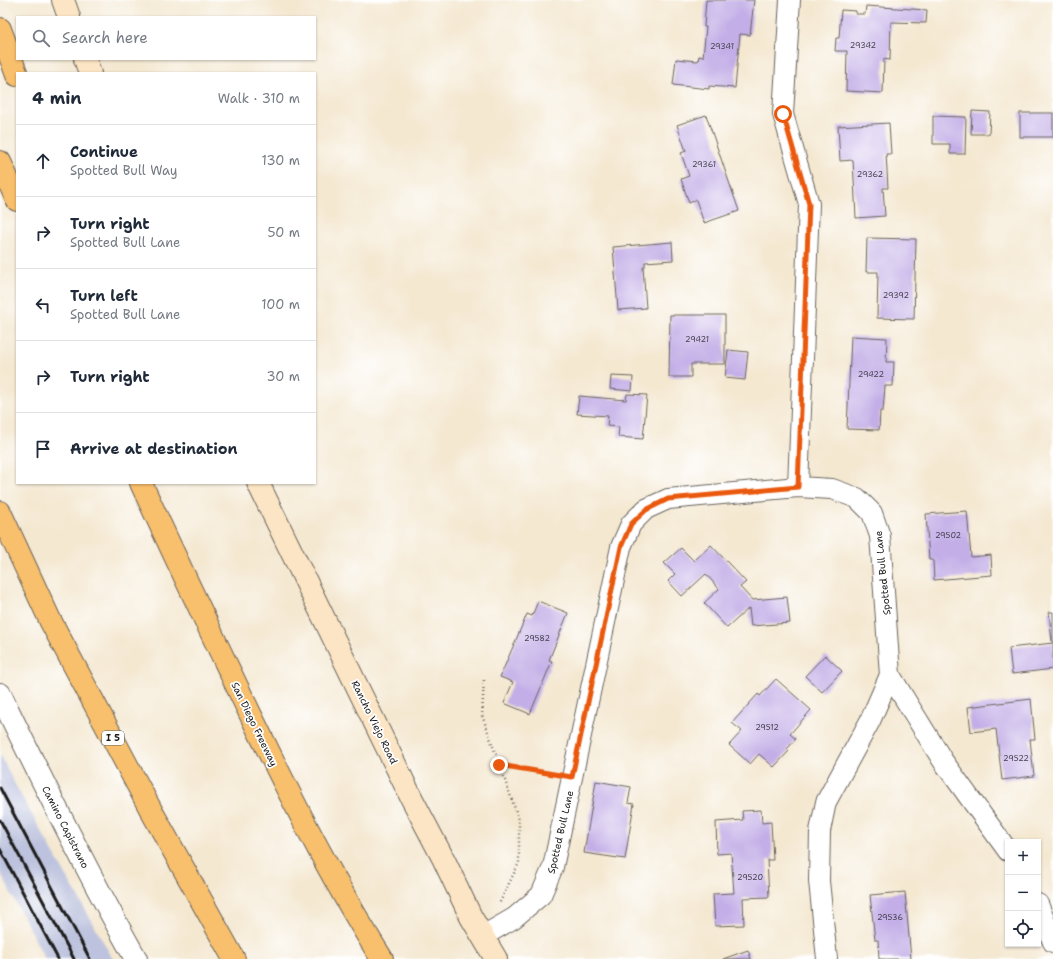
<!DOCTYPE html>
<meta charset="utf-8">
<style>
body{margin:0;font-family:"Shantell Sans",sans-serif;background:#f6f6f7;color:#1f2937}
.controls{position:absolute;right:12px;bottom:12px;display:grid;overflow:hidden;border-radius:0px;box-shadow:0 1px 3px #0004}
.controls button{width:36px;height:36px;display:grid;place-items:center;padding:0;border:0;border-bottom:1px solid #e0e1e3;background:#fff;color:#1f2937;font:20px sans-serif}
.stop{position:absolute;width:12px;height:12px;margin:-9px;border:3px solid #ea580c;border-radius:50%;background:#fff}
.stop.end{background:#ea580c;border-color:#fff;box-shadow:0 1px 4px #0008}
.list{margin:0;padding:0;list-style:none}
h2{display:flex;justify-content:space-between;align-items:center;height:52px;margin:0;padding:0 16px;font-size:17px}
h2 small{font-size:13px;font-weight:400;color:#747a83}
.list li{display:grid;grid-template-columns:26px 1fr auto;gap:12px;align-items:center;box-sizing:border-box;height:72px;padding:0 16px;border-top:1px solid #e0e1e3}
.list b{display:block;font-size:15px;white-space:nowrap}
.list p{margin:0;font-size:13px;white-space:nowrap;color:#747a83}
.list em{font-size:13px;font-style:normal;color:#747a83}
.icon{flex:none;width:22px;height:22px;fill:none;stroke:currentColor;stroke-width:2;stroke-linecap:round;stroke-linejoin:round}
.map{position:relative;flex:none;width:1053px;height:959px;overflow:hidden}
.search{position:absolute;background:#fff;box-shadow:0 1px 3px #0004;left:16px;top:16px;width:300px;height:44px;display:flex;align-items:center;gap:10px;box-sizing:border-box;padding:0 14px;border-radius:0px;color:#747a83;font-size:15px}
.panel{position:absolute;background:#fff;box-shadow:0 1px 3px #0004;left:16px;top:72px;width:300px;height:412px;border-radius:0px}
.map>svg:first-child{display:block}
.industrial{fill:#bdc3de}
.building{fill:#c3aee7}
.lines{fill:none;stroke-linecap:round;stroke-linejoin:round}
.minor-casing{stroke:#68635b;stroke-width:22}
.tertiary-casing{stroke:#68635b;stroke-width:24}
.secondary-casing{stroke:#68635b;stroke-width:24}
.motorway-casing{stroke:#68635b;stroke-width:24}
.path{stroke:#68635b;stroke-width:2.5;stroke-dasharray:1 3;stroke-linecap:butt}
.minor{stroke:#fff;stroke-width:20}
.tertiary{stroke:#fff;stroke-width:22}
.secondary{stroke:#fce5c4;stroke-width:22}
.motorway{stroke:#f8bf6c;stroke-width:22}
.rail{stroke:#1c1c1c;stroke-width:3}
.route{stroke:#ea580c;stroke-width:5}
.labels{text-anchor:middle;stroke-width:3.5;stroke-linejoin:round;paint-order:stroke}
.number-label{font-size:8px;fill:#46404f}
.shield{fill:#fff;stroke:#606060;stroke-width:1}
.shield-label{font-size:9px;font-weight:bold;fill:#1c1c1c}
.street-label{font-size:10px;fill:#1c1c1c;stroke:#fff}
</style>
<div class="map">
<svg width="1053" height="959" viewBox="0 0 1053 959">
<rect width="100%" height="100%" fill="#fff"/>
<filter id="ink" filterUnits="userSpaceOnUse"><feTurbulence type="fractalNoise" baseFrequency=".025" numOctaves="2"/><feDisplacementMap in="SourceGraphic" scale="8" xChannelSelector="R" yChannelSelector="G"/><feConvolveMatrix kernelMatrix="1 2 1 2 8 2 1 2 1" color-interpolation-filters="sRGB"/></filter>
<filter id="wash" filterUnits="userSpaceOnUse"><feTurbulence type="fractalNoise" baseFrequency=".012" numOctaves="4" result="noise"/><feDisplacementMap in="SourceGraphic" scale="16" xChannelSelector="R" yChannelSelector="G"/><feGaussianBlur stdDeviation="0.9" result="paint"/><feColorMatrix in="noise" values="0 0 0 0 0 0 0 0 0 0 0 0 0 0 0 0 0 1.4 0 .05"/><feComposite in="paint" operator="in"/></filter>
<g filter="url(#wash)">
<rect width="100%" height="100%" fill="#f4e8d1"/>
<path class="industrial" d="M0,754L13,781L113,959H45L0,872Z"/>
<g id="blocks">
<g class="building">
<path d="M706,0H754L750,35L740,34L735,88L709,86V89L673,85L676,59L698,61L699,56L703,57L706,27H704Z"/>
<path d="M866,6L927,10L926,23L891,22L890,60L884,59L883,93L846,91L847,51H835L836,38H839L841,10L856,11V14H865Z"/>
<path d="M972,111L990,112L989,134H971Z"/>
<rect x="1020" y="113" width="33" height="24"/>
<path d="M706,115L739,211L704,223L696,200L689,203L681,179L689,176L681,153L686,151L677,125Z"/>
<path d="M933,116L966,117L965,154H950V144H933Z"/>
<path d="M889,123L891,154H886L888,188H883L885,216L856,218L853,160L840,161L838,126Z"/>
<path d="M867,238L916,239L914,319L877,318L878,272H866Z"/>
<path d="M672,242L673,260L645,262V267H643L646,308L618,310L613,247Z"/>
<path d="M670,315H725V364H691V377H669Z"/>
<path d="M851,336L887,338L886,362H894L893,386H885L883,411H880L879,430L847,429Z"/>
<path d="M728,350L748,352L745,380L725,378Z"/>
<path d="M611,376L633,377L632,391L610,389Z"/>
<path d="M627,394L647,395L643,439L618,437L619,427L607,426L608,416L577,414L579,396L626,400Z"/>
<path d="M967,511L971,557L991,555L992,575L934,580L933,560H929L926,514Z"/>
<path d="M711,545L746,582L740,587L752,600L787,597L790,623L751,626L749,608L727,628L704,603L719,589L706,574L682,596L668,581L675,574L664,563L681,548L694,561Z"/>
<path d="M538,601L568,613L549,660L552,661L530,714L504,703L513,682L500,677L527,614L532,616Z"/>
<path d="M1049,612H1053V642H1052Z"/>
<path d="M1053,643V669L1012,674L1009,648Z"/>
<path d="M825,655L842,671L822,692L805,676Z"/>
<path d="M776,679L811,710L790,734L796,739L787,749L789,751L774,767L759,754L750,764L729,745L742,731L732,723L758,694L760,696Z"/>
<path d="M1031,699L1035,739H1030L1034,776L1002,780L996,729L971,732L968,707Z"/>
<path d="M596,781L631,787L628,803L634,804L625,859L584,853Z"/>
<path d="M761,810L762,823L771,822L773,860H767L769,897L743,898L744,925L715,926L713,894L734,893L731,853L717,854L716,822L743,820L742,811Z"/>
<path d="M905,892L911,959H879L878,940H875L870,895Z"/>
<path d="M748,950L751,959H723Z"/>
</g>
</g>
</g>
<g filter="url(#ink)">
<use href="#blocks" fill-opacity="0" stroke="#68635b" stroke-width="1"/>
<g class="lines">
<defs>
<g id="minor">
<path d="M790,0L783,114L809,204L798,487"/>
<path d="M1038,904L1053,942"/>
<path d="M483,936L514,918L541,895L553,867L621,547L631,524L646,509L668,499L798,487L832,489L857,498L872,513L880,536L890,675L943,761L1008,851"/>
<path d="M827,959L819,881L820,831L826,802L870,721L890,675"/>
</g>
<path id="tertiary" d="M0,694C43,783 87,872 136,959"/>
<g id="secondary">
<path d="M63,0L69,17"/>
<path d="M85,59L90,73"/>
<path d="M258,483L412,799L444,860L471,917L496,959"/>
</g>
<g id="motorway">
<path d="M0,29L17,75"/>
<path d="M0,162L17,200"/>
<path d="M141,483C174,555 208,626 242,697C285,786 329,875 382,959"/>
<path d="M0,512L50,620L152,812L234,959"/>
</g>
</defs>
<use href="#minor" class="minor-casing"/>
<use href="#tertiary" class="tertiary-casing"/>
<use href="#secondary" class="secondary-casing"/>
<use href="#motorway" class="motorway-casing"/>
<g class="path">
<path d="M484,680L482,715L519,820V863L499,904"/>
<path d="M499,765L553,774"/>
</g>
<use href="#minor" class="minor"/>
<use href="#tertiary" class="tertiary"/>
<use href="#secondary" class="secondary"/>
<use href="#motorway" class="motorway"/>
<g class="rail">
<path d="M0,788L90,959"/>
<path d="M0,820L74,959"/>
<path d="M0,849L58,959"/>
</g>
</g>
</g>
<g class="lines" filter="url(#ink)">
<path class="route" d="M499,765L572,777L621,547L631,524L646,510L668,499L798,487L809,204L783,114"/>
</g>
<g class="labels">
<g class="number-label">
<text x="863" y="48">29342</text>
<text x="722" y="49">29341</text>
<text x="704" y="167">29361</text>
<text x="870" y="177">29362</text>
<text x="896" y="298">29392</text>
<text x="697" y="342">29421</text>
<text x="871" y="377">29422</text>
<text x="948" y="538">29502</text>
<text x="537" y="641">29582</text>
<text x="767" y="730">29512</text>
<text x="1016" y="761">29522</text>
<text x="750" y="880">29520</text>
<text x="890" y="920">29536</text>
</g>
<rect class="shield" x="102" y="731" width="22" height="14" rx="3"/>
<g class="shield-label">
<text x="113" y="741">I 5</text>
</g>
<g class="street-label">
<text transform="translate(882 573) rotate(-96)" y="4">Spotted Bull Lane</text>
<text transform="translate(375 722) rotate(64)" y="4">Rancho Viejo Road</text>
<text transform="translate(255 724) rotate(64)" y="4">San Diego Freeway</text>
<text transform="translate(66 827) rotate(63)" y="4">Camino Capistrano</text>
<text transform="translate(560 832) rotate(-77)" y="4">Spotted Bull Lane</text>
</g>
</g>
</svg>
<div class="controls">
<button>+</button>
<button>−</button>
<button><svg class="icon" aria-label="locate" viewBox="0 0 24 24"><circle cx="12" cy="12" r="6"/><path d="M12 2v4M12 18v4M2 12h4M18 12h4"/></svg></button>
</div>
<div class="stop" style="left:783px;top:114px"></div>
<div class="stop end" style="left:499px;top:765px"></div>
<div class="search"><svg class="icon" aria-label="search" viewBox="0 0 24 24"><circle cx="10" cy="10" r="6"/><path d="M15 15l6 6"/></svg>Search here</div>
<section class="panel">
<h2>4 min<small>Walk · 310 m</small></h2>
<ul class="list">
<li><svg class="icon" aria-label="ahead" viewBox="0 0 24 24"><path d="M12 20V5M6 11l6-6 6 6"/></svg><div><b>Continue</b><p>Spotted Bull Way</p></div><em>130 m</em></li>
<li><svg class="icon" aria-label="right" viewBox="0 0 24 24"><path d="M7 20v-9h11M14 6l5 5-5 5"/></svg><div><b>Turn right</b><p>Spotted Bull Lane</p></div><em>50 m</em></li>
<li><svg class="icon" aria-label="left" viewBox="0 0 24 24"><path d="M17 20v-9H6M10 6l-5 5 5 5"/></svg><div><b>Turn left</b><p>Spotted Bull Lane</p></div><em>100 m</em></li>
<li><svg class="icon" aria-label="right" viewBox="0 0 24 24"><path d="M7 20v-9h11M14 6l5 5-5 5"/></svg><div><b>Turn right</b></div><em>30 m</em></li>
<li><svg class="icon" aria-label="arrive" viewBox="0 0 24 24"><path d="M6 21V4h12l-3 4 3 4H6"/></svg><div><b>Arrive at destination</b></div></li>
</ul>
</section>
</div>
